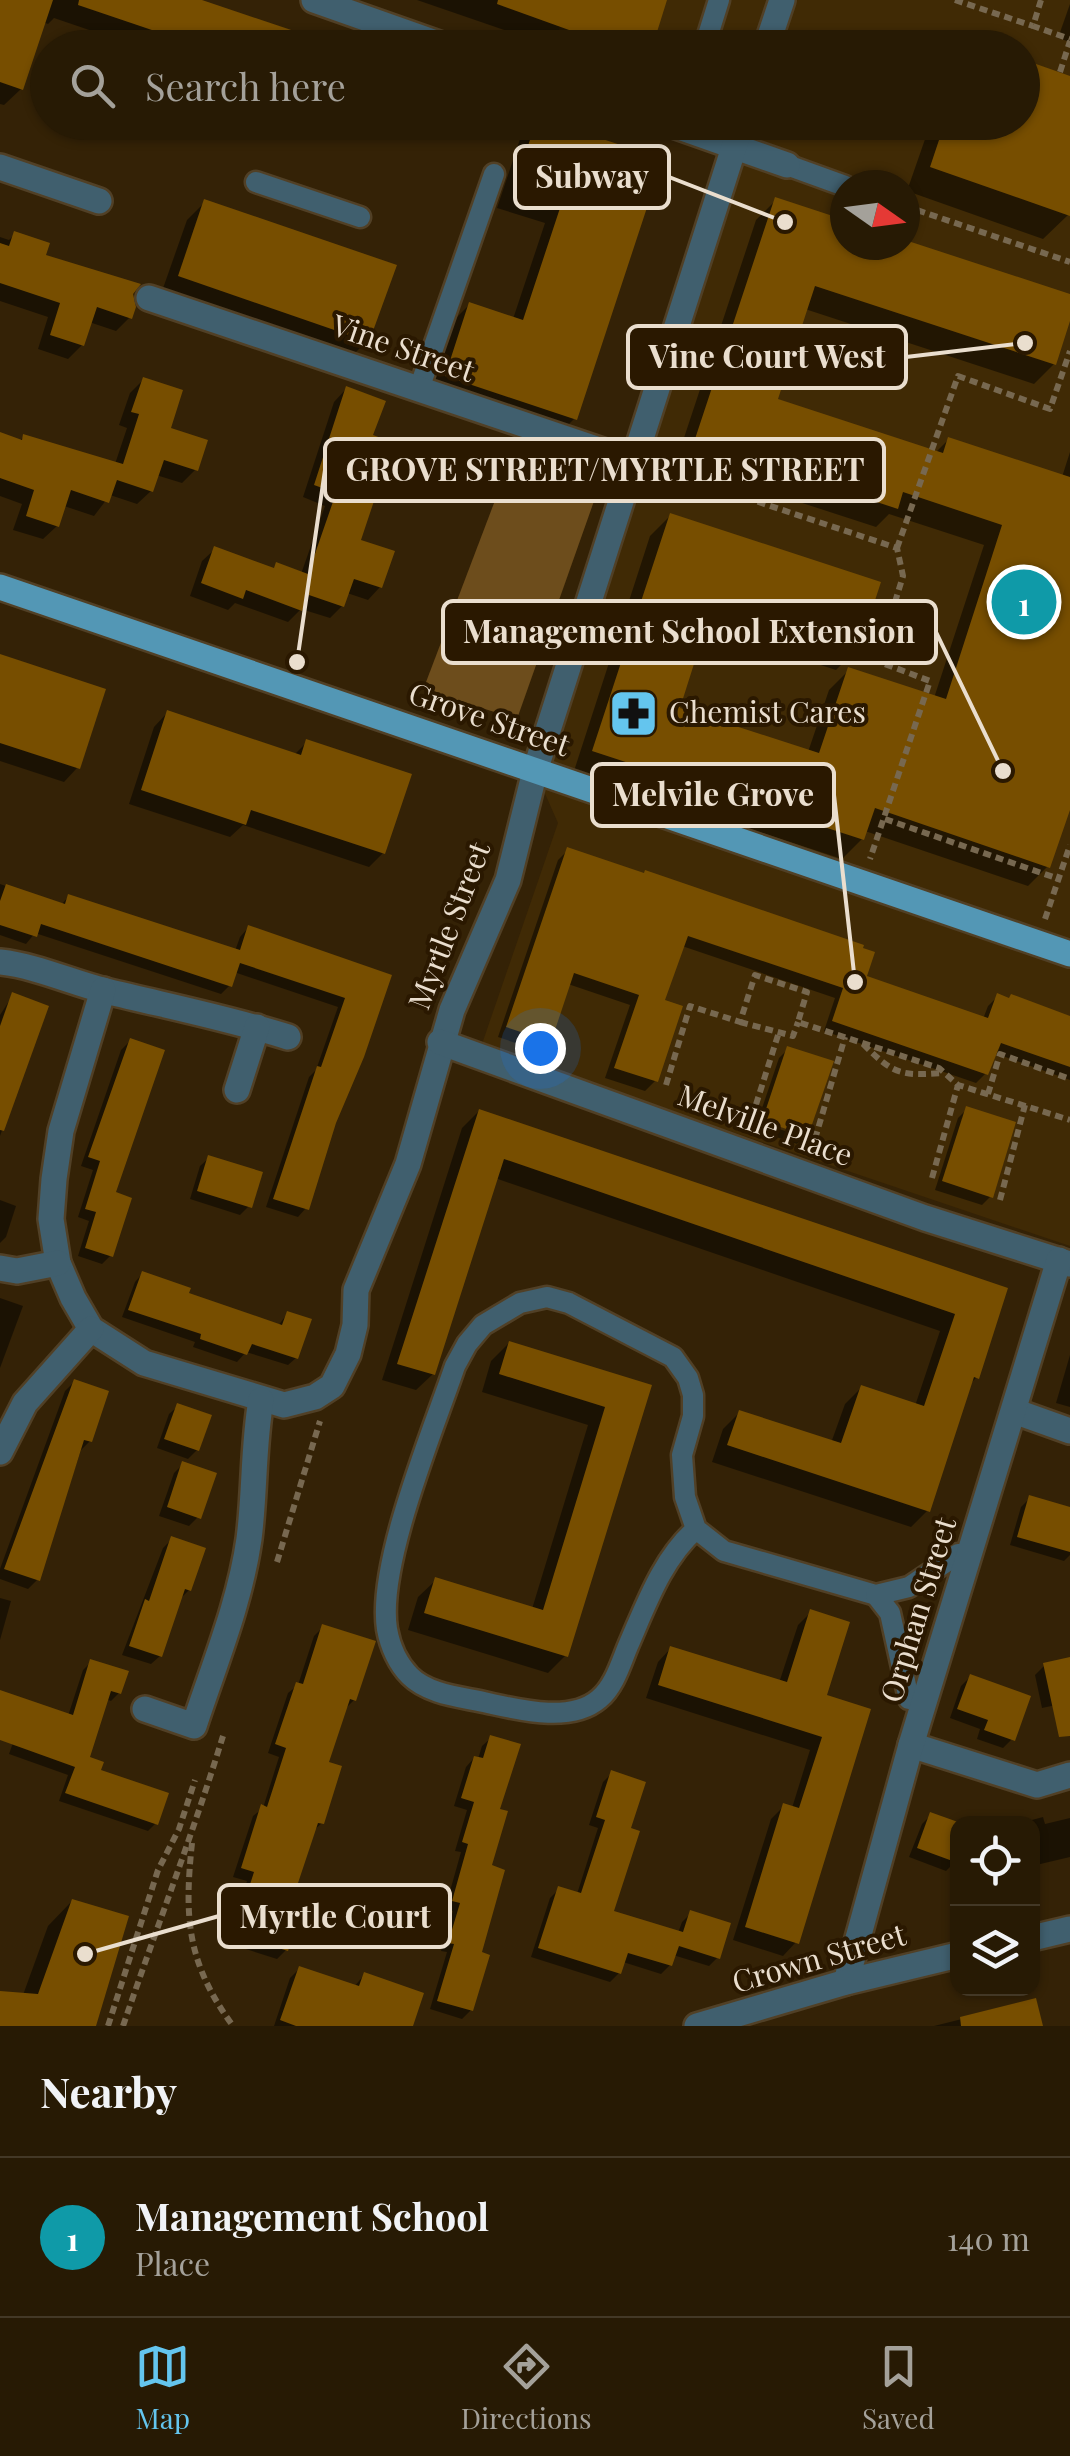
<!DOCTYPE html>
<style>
body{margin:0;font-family:"Playfair Display",serif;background:#2f230e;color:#f1f3f6}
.controls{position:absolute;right:30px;bottom:30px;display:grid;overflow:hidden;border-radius:20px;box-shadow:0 2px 8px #0004}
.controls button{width:90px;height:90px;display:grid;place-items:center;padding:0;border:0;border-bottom:2px solid #433826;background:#271a04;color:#f1f3f6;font:50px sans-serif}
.compass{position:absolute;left:830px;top:170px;width:90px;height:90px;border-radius:50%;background:#271a04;box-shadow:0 2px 8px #0004;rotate:104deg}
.you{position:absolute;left:540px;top:1048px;width:35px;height:35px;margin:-25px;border:8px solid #fff;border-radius:50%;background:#1a73e8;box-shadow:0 0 0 15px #1a73e833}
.badge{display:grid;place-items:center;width:65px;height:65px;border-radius:50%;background:#64c5ee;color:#fff;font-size:32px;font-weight:700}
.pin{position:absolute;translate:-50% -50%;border:5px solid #fff;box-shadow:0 2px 10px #0006}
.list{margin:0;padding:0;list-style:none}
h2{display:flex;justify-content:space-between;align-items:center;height:130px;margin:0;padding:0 40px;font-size:42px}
h2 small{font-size:32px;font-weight:400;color:#a4a19a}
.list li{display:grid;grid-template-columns:65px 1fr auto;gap:30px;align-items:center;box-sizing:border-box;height:160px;padding:0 40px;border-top:2px solid #433826}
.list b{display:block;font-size:38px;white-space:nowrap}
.list p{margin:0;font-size:32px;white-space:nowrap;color:#a4a19a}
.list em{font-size:32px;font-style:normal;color:#a4a19a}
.icon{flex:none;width:55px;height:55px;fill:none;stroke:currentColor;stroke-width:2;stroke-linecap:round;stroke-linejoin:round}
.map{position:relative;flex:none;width:1070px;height:2026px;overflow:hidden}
.search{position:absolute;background:#271a04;box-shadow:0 2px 8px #0004;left:30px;right:30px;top:30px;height:110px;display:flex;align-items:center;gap:25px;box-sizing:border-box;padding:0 35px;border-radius:55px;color:#a4a19a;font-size:38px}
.sheet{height:290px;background:#271a04}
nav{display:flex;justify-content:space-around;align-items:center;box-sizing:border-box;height:140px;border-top:2px solid #433826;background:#271a04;font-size:28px;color:#a4a19a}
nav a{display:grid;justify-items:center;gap:5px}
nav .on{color:#64c5ee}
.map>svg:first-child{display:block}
.built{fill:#402a05;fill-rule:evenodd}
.forest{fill:#6d4d1c}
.shadow{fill:#0007}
.building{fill:#774e00}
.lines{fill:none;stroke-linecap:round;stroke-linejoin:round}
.service-casing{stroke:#514026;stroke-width:25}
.minor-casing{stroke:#514026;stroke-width:30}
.tertiary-casing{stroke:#514026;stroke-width:30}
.primary-casing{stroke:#514026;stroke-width:30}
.path{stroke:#776850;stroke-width:6;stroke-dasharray:8 5;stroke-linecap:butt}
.service{stroke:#405f6e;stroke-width:20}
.minor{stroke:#405f6e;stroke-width:25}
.tertiary{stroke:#405f6e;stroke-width:25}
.primary{stroke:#5397b5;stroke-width:25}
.labels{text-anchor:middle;stroke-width:8;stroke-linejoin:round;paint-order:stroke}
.street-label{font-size:30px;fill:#eadece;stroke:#2a1800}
.poi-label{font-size:30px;fill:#eadece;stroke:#2a1800;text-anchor:start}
.leader{fill:none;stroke:#eadece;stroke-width:4}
.callout-dot{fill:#eadece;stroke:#2a1800;stroke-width:4}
.callout{fill:#2a1800;stroke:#eadece;stroke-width:4}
.callout-label{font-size:32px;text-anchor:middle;font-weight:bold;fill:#eadece}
</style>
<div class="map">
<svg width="1070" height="2026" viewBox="0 0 1070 2026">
<rect width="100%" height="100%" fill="#342206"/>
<path class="built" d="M569,0H1070V1246L522,1061L482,1044L558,823L535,771L733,147L665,123L1022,122V48L553,47ZM845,185H905V245H845Z"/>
<path class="forest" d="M518,440L605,470L517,719L423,690Z"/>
<g class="shadow">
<path d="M0,0H193L336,48H142L54,18L48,24L43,22L21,89L4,105L0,104Z"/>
<path d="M417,0H665L649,48H556Z"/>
<path d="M1070,4V42L1058,38Z"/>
<path d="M1070,78V207L1068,215L1043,239L907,191L931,122H1022Z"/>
<path d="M536,122L660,161L575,418L557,436L428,394L451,323L469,305L513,319L545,223L497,208L520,139Z"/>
<path d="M776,200L845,223V245L905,243L1070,297V313L1054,364L1034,384L805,309L775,401L935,453L948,440L1062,477L1070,452V802L1048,866L1028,886L865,831L862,839L842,859L574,771L650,536L670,516L856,650L836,670L703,627L677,709L808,752L829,690L849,670L934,698L984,545L889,514L876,527L676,462L756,220Z"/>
<path d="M205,202L367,341L349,359L161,294L187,220Z"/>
<path d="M15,234L43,256L131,293L130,317L116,331L89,322L82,345L68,359L38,349L48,317L0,301V237L9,240Z"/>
<path d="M143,380L168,429L195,470L182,483L156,475L151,491L137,504L110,495L94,516L64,506L57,526L43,539L13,530L22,504L0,496V435L19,441L24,437L115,464L127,428L119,425L130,393Z"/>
<path d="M346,389L391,479L378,492L375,490L357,541L380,587L368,600L347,593L342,606L330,618L301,609L288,622L235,603L228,610L190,596L202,561L215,549L272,570L301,574L325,506L303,497L334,402Z"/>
<path d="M0,655L77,768L64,782L0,761Z"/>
<path d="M167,713L294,755L307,742L383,853L369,867L243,825L230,837L129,804L154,727Z"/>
<path d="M568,850L864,978L983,1019L988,1006L998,996L1070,1018V1080L994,1053L986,1073L976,1083L824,1031L835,998L682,946L661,1001L655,1081L645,1091L605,1078L630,1005L568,984L549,1041L539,1051L498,1037L558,860Z"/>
<path d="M0,884L61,905L69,896L235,951L240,937L248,928L389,977L334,1122L306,1208L298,1217L266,1207L309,1077L316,1070L338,1007L234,972L230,985L221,994L35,933L26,944L0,935Z"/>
<path d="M13,995L46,1007L0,1136V1015Z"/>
<path d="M130,1041L113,1194L111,1255L102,1264L78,1256L89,1221L78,1217L93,1170L81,1166L121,1050Z"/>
<path d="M788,1049L806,1135L804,1136V1132L759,1117L779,1058Z"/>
<path d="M967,1109L991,1196L982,1205L935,1190L958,1118Z"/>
<path d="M479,1111L1005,1290L976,1378L968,1386L927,1511L911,1527L712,1462L723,1429L740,1412L831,1443L845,1404L861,1388L915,1406L940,1331L495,1178L433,1374L416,1390L382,1380L462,1128Z"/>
<path d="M757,1122L804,1137L797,1144L755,1130Z"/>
<path d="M209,1158L249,1206L240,1215L190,1199L200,1166Z"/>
<path d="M0,1200L16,1206L6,1237L0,1243Z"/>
<path d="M142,1274L186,1295L278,1326L287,1314L296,1358L288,1365L246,1352L237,1362L193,1347L195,1342L122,1317L135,1282Z"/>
<path d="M0,1298L23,1306L0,1368Z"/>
<path d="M509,1343L649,1386L566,1655L548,1673L408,1630L418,1597L436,1580L532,1609L588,1425L482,1392L491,1361Z"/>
<path d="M1070,1355V1407L1056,1403Z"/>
<path d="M74,1382L90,1441L81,1450L37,1580L28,1589L0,1579V1569L65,1391Z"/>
<path d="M178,1406L197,1450L188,1459L157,1448L169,1414Z"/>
<path d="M183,1464L198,1517L189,1526L159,1516L174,1473Z"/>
<path d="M1030,1498L1070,1510V1555L1064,1561L1010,1545L1021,1507Z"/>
<path d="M172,1539L189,1590L180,1599L160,1656L151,1664L122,1655L163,1548Z"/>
<path d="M0,1598L11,1601L0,1640Z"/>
<path d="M811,1612L824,1697L868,1711L796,1942L783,1956L733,1940L771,1819L784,1806L792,1808L810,1750L646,1698L658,1662L671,1648L779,1683L798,1625Z"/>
<path d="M323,1627L354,1700L345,1709L326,1763L322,1823L312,1832L294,1887L286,1950L277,1959L227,1943L247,1881L233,1877L253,1816L263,1808L279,1757L268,1753L288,1693L298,1685L314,1636Z"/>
<path d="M1070,1661V1702L1042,1708L1035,1675L1044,1666Z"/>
<path d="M91,1662L119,1693L111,1701L106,1699L87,1758L98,1772L156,1823L148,1831L59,1801L68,1775L9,1754L24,1712L68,1716L83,1670Z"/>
<path d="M970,1677L1012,1739L1003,1748L977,1739L980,1729L950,1718L961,1686Z"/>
<path d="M491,1738L489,1866L471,2010L462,2019L430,2009L447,1952L441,1951L453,1911L445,1909L461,1852L455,1851L467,1810L454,1806L466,1767L474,1758L478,1759L482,1746Z"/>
<path d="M612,1773L628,1829L610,1913L678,1933L682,1922L691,1913L718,1957L709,1966L673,1955L670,1965L661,1974L623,1962L619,1973L610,1982L531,1957L550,1898L559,1889L577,1894L598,1828L589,1825L603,1782Z"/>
<path d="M931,1815L955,1862L946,1871L909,1857L922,1824Z"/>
<path d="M1043,1817L1045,1824L1070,1818V1857L1032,1866V1824H1017Z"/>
<path d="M72,1901L93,2026H0V1994L23,1995L48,1926Z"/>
<path d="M299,1969L354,1987L364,1975L411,2026H274L290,1978Z"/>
<path d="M1034,2001L1040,2026H934Z"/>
</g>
<g class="building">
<path d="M0,0H53L23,90L0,82Z"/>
<path d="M79,0H202L330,43L329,48H205L78,5Z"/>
<path d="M498,0H667L652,48H619L497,4Z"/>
<path d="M1022,59L1070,76V216L930,167L945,122H1022Z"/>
<path d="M536,122H551L663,159L577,420L445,376L469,302L523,320L561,205L513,190Z"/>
<path d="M775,197L845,220V245H905V240L1070,294V321L1056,365L815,286L778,399L943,453L948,437L1070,477V810L1050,868L875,808L864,840L592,751L670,513L881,582L858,652L713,604L680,708L819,753L848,667L946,699L1002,525L903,492L898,509L694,442Z"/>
<path d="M204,199L397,265L369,342L178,276Z"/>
<path d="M14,231L50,243L46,255L141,284L133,294L136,307L132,319L97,307L84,346L50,335L60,303L0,283V243L9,246Z"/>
<path d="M143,377L183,390L171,428L208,440L198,471L164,460L153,492L117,480L109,503L71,490L59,527L26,516L34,490L0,478V432L22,440L23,434L123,464L139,414L131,412Z"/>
<path d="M346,386L386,401L373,435L405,447L393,480L382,477L361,540L395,551L382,588L354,579L344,607L309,595L302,611L246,590L243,599L201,583L214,546L274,568L276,562L308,574L336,493L314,485Z"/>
<path d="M0,654L106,689L80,769L0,743Z"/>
<path d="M167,710L301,755L306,739L412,774L385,854L251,810L246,825L141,790Z"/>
<path d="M567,847L644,873L645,870L864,945L863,948L875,952L867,976L988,1018L997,993L1009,998L1011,994L1070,1016V1067L1001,1043L988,1075L832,1021L843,988L688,936L665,1000L683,1006L658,1082L614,1068L639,995L574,973L551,1042L506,1027Z"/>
<path d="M6,884L65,904L68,894L240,950L248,925L392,975L364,1057L336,1123L309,1210L273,1199L317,1066L321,1067L345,998L240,963L232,987L41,924L37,937L0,925V901Z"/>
<path d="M12,992L49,1006L4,1131L0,1130V1026Z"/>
<path d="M130,1038L165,1050L116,1192L132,1198L113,1257L85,1248L96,1212L85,1209L100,1161L88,1157Z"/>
<path d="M787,1046L834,1061L808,1136L762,1121Z"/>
<path d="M966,1106L1016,1122L993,1198L942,1181Z"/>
<path d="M479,1109L1008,1288L979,1379L974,1377L930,1512L727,1445L739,1410L841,1443L861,1385L924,1406L955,1314L504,1159L435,1375L397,1364Z"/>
<path d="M208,1155L263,1172L252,1208L197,1191Z"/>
<path d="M142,1271L191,1288L189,1293L282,1325L287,1311L312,1319L298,1359L252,1344L247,1355L200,1339L201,1334L128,1310Z"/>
<path d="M509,1341L652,1385L568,1657L424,1613L435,1577L543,1610L605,1407L499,1374Z"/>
<path d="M74,1379L109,1391L92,1442L84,1440L40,1581L4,1569Z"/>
<path d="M177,1403L212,1415L199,1451L164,1439Z"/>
<path d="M182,1461L217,1473L201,1519L167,1507Z"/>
<path d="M1029,1495L1070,1507V1552L1017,1537Z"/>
<path d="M171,1536L206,1548L191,1591L185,1589L162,1657L129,1646L145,1599L149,1601Z"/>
<path d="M810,1609L850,1622L827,1695L871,1709L799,1944L745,1927L783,1803L799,1808L822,1737L658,1685L670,1646L787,1682Z"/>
<path d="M322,1624L376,1641L356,1701L350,1699L329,1762L342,1766L324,1824L318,1823L297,1886L308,1890L288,1951L234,1934L254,1872L241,1868L261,1804L267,1807L286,1748L275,1744L296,1682L303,1684Z"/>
<path d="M1070,1657V1736L1059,1737L1043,1663Z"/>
<path d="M90,1659L129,1671L121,1694L111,1691L90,1757L104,1762L101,1770L169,1793L158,1825L65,1793L75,1767L0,1740V1690L73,1715Z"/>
<path d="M970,1674L1031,1696L1015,1741L984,1730L988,1720L957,1709Z"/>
<path d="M490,1735L521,1744L500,1809L508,1811L492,1865L505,1870L482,1952L490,1955L473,2011L437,2001L454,1944L448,1943L460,1903L452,1901L468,1844L462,1842L474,1802L461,1798L474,1756L483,1758Z"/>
<path d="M611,1770L646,1782L631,1828L640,1831L614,1911L683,1932L690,1910L731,1923L720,1959L679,1946L672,1966L628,1953L621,1974L538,1948L558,1886L581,1893L605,1820L596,1817Z"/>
<path d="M930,1812L958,1822V1863L917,1848Z"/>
<path d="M72,1899L129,1916L96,2026H0V1991L38,1994Z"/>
<path d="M299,1966L359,1986L364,1972L424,1993L413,2026H296L280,2020Z"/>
<path d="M1036,1998L1043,2026H961L960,2017Z"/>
</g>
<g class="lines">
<defs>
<g id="service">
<path d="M704,48L719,0"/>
<path d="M787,165L845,186"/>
<path d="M256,182L360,217"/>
<path d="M419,389L494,174"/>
<path d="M696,1529C662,1559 646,1605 628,1646C621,1663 614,1687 599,1699C571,1723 520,1710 488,1703C463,1697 429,1695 410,1676C398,1664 390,1646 387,1629C377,1564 433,1431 455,1366L467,1344L483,1325L520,1303L547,1297L569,1303L673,1357L688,1378L693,1395V1416L682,1455L685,1497L696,1529L724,1551L876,1595L909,1587L958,1554L970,1555"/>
<path d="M876,1595L890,1613L909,1699L925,1702"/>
</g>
<g id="minor">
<path d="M314,0L450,48"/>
<path d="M665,122L787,165"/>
<path d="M0,167L99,201"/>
<path d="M149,298L635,462"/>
<path d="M0,962C37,966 70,982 106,991C167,1006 228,1018 288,1037"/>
<path d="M103,990L61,1131L54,1179L51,1219L58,1263L73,1298L91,1329L144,1363L284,1405L315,1397L332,1386L348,1354L355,1325L356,1290L408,1164L452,1010L508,880L535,771"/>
<path d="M440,1042L925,1218L1070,1264"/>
<path d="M237,1090L257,1027"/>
<path d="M0,1268L17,1271L58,1263"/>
<path d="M1014,1411L1070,1431"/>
<path d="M0,1452L25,1403L91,1329"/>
<path d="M145,1709L194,1726C214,1665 240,1603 249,1539C255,1493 253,1446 261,1400"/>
<path d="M911,1745L1037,1785L1070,1775"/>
<path d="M1032,1938L1070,1929"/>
<path d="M846,1982L911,1745L1059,1260"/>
<path d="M697,2026L846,1982L958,1955"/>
</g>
<g id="tertiary">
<path d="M766,48L782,0"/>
<path d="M535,771L742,122"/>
</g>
<path id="primary" d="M0,587L1070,954"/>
</defs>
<use href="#service" class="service-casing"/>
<use href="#minor" class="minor-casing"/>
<use href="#tertiary" class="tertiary-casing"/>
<use href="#primary" class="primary-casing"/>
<g class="path">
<path d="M955,0L1033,26"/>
<path d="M1041,0L1033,26L1070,39"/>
<path d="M1060,72L1070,41"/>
<path d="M905,206L1070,262"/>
<path d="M659,469L897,548L903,576L877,661L930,681L870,859"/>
<path d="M897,548L958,376L1050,409L1070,351"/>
<path d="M885,819L1059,879"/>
<path d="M1045,919L1070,845"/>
<path d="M740,1022L793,1036L798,1022"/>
<path d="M863,1044C894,1075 901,1076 944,1073"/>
<path d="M666,1085L690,1006L740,1022L755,975L807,992L798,1022L939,1068L958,1085L1070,1120"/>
<path d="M988,1094L1000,1054L1070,1079"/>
<path d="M752,1117L779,1032"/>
<path d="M815,1139L845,1037"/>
<path d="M932,1178L958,1085"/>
<path d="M1000,1200L1025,1105"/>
<path d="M277,1562L320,1421"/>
<path d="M192,1843C184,1918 187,1963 233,2026"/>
<path d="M108,2026L158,1870L179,1829L195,1780"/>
<path d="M123,2026C156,1929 193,1834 223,1736"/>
</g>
<use href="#service" class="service"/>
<use href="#minor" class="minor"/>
<use href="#tertiary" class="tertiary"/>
<use href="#primary" class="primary"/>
</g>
<defs>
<symbol id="pharmacy-square" viewBox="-11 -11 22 22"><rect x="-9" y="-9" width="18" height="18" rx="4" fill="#64c5ee" stroke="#2a1800"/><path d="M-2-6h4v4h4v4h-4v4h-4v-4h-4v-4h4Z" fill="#111"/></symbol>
</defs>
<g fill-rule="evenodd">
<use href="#pharmacy-square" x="606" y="686" width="55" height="55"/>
</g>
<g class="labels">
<g class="street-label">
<text transform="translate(403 349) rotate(19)" y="10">Vine Street</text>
<text transform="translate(489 720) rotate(19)" y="10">Grove Street</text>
<text transform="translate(450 926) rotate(-69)" y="10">Myrtle Street</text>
<text transform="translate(765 1126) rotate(20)" y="10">Melville Place</text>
<text transform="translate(919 1610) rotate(-73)" y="10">Orphan Street</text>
<text transform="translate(819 1959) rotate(-16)" y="10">Crown Street</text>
</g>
<g class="poi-label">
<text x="669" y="723">Chemist Cares</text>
</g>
</g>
<path class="leader" d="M785 222L669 177M1025 343L906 357M297 662L325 470M1003 771L936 632M855 982L834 795M85 1954L219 1916"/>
<g class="callout-dot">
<circle cx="785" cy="222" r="10"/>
<circle cx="1025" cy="343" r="10"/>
<circle cx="297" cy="662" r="10"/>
<circle cx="1003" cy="771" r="10"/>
<circle cx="855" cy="982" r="10"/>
<circle cx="85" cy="1954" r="10"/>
</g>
<g class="callout">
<rect x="515" y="146" width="154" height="62" rx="10"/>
<rect x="628" y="326" width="278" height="62" rx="10"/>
<rect x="325" y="439" width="559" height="62" rx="10"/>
<rect x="443" y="601" width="493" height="62" rx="10"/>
<rect x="592" y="764" width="242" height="62" rx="10"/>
<rect x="219" y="1885" width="231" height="62" rx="10"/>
</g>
<g class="callout-label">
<text x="592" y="188">Subway</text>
<text x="767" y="368">Vine Court West</text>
<text x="605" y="481">GROVE STREET/MYRTLE STREET</text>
<text x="689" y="643">Management School Extension</text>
<text x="713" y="806">Melvile Grove</text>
<text x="335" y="1928">Myrtle Court</text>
</g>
</svg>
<div class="controls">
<button><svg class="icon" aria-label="locate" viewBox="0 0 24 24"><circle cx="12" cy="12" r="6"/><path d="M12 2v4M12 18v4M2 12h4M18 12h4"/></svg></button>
<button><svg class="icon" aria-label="layers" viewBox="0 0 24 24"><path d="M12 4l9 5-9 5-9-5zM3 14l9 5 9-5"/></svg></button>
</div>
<svg class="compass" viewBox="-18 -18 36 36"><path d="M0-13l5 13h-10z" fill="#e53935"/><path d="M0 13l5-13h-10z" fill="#a4a19a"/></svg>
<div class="you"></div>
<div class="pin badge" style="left:1024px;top:602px;background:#0f9aa8">1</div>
<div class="search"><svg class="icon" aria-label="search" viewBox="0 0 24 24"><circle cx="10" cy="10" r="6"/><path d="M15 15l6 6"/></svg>Search here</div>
</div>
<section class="sheet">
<h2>Nearby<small></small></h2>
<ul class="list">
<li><span class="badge" style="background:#0f9aa8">1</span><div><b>Management School</b><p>Place</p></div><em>140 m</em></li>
</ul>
</section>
<nav>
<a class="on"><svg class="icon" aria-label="map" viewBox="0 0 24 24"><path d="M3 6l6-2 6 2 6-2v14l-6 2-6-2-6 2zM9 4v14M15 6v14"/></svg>Map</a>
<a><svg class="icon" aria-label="directions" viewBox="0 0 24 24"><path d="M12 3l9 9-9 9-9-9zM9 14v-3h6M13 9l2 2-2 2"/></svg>Directions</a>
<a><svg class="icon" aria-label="saved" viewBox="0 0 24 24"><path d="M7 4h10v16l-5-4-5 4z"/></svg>Saved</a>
</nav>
